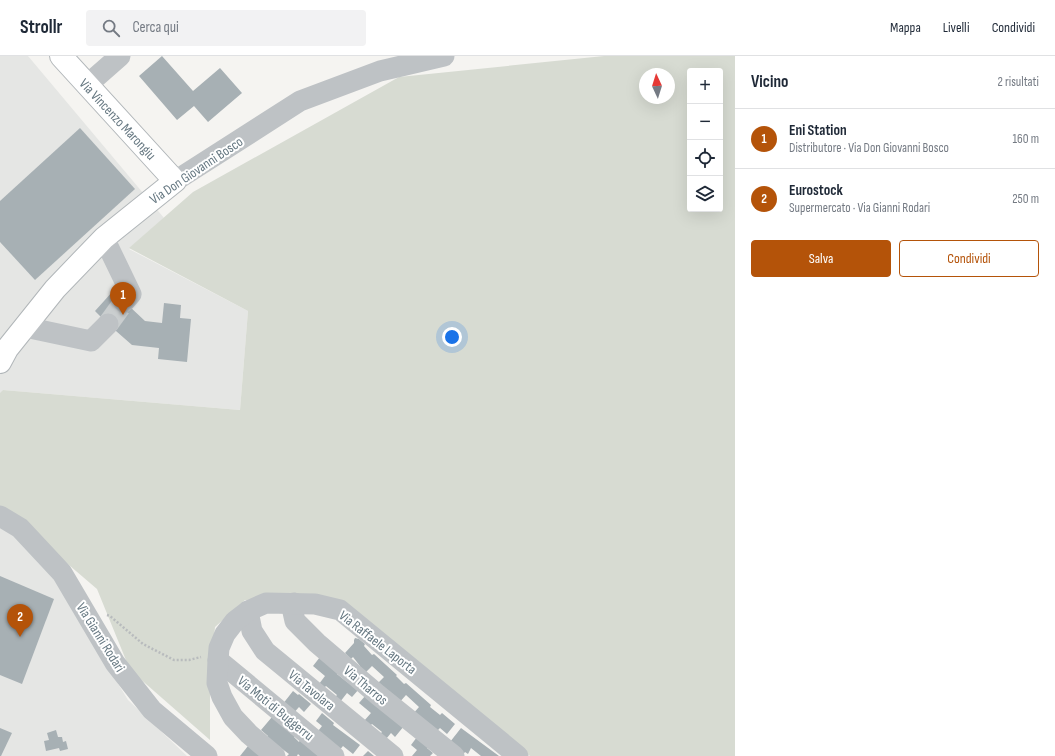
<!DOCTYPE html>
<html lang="it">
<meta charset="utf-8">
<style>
body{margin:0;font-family:"Sofia Sans Condensed",sans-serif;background:#f2f2f3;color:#1f2937}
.controls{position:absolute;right:12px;top:12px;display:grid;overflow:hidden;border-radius:4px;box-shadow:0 4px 16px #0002}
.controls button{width:36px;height:36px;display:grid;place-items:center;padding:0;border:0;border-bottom:1px solid #e0e1e3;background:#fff;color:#1f2937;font:20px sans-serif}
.compass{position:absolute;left:639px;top:12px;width:36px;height:36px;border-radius:50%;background:#fff;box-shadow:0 4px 16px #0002;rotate:356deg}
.you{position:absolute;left:452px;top:281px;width:14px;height:14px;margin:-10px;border:3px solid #fff;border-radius:50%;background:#1a73e8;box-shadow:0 0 0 6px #1a73e833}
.badge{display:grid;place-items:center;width:26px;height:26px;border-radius:50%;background:#b45309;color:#fff;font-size:13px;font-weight:700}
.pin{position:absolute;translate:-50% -33px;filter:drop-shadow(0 1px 2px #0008)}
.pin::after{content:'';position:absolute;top:21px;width:14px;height:12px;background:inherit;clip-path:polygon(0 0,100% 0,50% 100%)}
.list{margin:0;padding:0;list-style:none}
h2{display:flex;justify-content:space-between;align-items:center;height:52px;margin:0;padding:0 16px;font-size:17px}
h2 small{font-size:13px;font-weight:400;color:#747a83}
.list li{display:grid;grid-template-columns:26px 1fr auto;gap:12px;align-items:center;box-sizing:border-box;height:60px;padding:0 16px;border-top:1px solid #e0e1e3}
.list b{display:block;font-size:15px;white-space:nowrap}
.list p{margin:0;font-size:13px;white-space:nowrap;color:#747a83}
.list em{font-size:13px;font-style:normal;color:#747a83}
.actions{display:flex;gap:8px;padding:12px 16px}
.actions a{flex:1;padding:9px 0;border:1px solid #b45309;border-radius:4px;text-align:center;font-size:14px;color:#b45309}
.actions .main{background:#b45309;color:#fff}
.icon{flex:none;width:22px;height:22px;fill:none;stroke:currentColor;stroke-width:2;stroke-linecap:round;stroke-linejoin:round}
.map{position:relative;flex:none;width:735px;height:700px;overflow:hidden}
header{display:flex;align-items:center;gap:24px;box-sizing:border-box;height:56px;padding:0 20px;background:#fff;border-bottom:1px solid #e0e1e3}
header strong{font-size:19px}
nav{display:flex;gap:22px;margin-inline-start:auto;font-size:14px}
.search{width:280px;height:36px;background:#f2f2f3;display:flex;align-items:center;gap:10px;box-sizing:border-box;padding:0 14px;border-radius:4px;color:#747a83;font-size:15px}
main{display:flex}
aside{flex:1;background:#fff}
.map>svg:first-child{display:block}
.built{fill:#e5e6e4}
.green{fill:#d7dbd2;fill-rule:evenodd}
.building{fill:#a7b0b4}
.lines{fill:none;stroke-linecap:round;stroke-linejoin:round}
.minor-tunnel{stroke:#cacecf;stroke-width:21;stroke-dasharray:21 10;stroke-linecap:butt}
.major-casing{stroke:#b1b6b9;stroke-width:24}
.path{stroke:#b8bbbd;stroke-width:2.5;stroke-dasharray:2 2;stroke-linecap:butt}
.minor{stroke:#bec2c5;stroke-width:21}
.major{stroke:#fff;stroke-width:22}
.labels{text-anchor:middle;stroke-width:4;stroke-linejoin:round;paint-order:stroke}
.street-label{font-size:14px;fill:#657781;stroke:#fff}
</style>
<header>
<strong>Strollr</strong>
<div class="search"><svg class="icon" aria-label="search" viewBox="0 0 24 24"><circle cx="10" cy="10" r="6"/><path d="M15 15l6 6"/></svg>Cerca qui</div>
<nav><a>Mappa</a><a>Livelli</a><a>Condividi</a></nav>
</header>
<main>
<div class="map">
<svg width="735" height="700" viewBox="0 0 735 700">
<rect width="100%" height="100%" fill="#f5f4f1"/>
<g class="built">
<path d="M0,0H28L164,162L129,193L248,255L240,354L3,334L0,339Z"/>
<path d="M0,458L53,514L88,579L128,644L187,700H0Z"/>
</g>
<path class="green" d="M604,0H735V700H530L436,629L344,547L287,543L245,544L215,571L210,623V684L130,614L97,533L0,450V337L3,334L240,354L248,255L129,192L193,136L399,21ZM690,15H720V153H690ZM645,18H669V42H645Z"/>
<g class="building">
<path d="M162,0L193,35L220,12L242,37L208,66L194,50L177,64L139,20Z"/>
<path d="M80,72L135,133L35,224L0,186V145Z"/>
<path d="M113,235L145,265L162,267L164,247L181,249L180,262L191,263L187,306L158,303L159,292L132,289L108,268L95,255Z"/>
<path d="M0,520L54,543L22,628L0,619Z"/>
<path d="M355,582L359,583L365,588L364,590L372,599L374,598L397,619L396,620L404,628L406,627L431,649L430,651L440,659L442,657L455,668L447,678L440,672L434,678L412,659L419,651L406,639L398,648L377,628L384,621L372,610L365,617L359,611L360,610L353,601L351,603L345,597L354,587V584Z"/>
<path d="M320,601L338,616L337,618L347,626L359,633L352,641L347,637L340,646L335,641L337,639L326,630L324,632L319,628L325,620L313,610Z"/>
<path d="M293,635L298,639L299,638L311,648L304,656L299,651L292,659L282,649Z"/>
<path d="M366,639L404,670L395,681L391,677L386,683L380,678L382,676L372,668L370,670L364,665L371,657L359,647Z"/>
<path d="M322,657L334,667L333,669L360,689L353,698L343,690L338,696L315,679L322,670L316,665Z"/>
<path d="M272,661L295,680L294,681L299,686L300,684L319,700H300L298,698L297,700H287L289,698L277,689L268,685V680L261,674Z"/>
<path d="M0,672L12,677L1,700H0Z"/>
<path d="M461,672L499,700H481L471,692L468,698L465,696L462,700L450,686Z"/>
<path d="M56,674L58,681H62L63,686L66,685L68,693L60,695L59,692L46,695L44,685L49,684L47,677Z"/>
<path d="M417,681L429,690L427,692L433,697L430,700H412L417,694L411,689Z"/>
<path d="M248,690L263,700H240Z"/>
<path d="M368,695L374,700H363Z"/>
</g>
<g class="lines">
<path class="minor-tunnel" d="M108,268L124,246"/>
<defs>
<path id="major" d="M0,306L7,293L55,233L104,182L175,125L61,0"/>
</defs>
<use href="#major" class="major-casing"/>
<path class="path" d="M107,559L110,560L143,588L174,604H189L201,601"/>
<g class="minor">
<path d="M87,29L120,0"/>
<path d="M175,125L300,45L380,15L444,0"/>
<path d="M104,182L131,238L124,246"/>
<path d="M25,271L91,285L108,268"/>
<path d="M0,460L20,472L62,517L115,607L152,654L207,700"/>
<path d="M294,547L293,556L295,565L317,587L378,639L454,700"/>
<path d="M248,555L252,575L265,595L393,700"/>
<path d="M218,604L334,700"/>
<path d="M275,700L249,678L233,661L222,641L217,627L218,604L219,592L225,578L235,565L248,555L266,547L315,548L340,554L518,700"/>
</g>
<use href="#major" class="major"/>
</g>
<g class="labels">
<g class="street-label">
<text transform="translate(118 63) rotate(47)" y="5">Via Vincenzo Marongiu</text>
<text transform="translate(196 114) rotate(-34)" y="5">Via Don Giovanni Bosco</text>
<text transform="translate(101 581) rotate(58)" y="5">Via Gianni Rodari</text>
<text transform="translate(378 586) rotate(38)" y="5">Via Raffaele Laporta</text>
<text transform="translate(366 629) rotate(40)" y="5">Via Tharros</text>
<text transform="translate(312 634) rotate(39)" y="5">Via Tavolara</text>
<text transform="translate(276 652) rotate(39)" y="5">Via Moti di Buggerru</text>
</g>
</g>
</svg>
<div class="controls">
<button>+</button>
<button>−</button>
<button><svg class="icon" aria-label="locate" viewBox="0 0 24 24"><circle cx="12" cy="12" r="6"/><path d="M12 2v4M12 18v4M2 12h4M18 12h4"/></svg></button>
<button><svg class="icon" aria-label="layers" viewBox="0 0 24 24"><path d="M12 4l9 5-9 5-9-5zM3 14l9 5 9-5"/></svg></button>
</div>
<svg class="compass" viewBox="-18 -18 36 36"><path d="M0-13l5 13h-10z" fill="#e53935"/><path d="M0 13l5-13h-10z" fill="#747a83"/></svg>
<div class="you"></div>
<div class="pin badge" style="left:123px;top:259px">1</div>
<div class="pin badge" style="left:20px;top:581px">2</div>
</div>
<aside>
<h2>Vicino<small>2 risultati</small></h2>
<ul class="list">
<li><span class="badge">1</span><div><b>Eni Station</b><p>Distributore · Via Don Giovanni Bosco</p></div><em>160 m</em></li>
<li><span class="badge">2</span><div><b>Eurostock</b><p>Supermercato · Via Gianni Rodari</p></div><em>250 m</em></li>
</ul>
<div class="actions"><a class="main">Salva</a><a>Condividi</a></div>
</aside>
</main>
